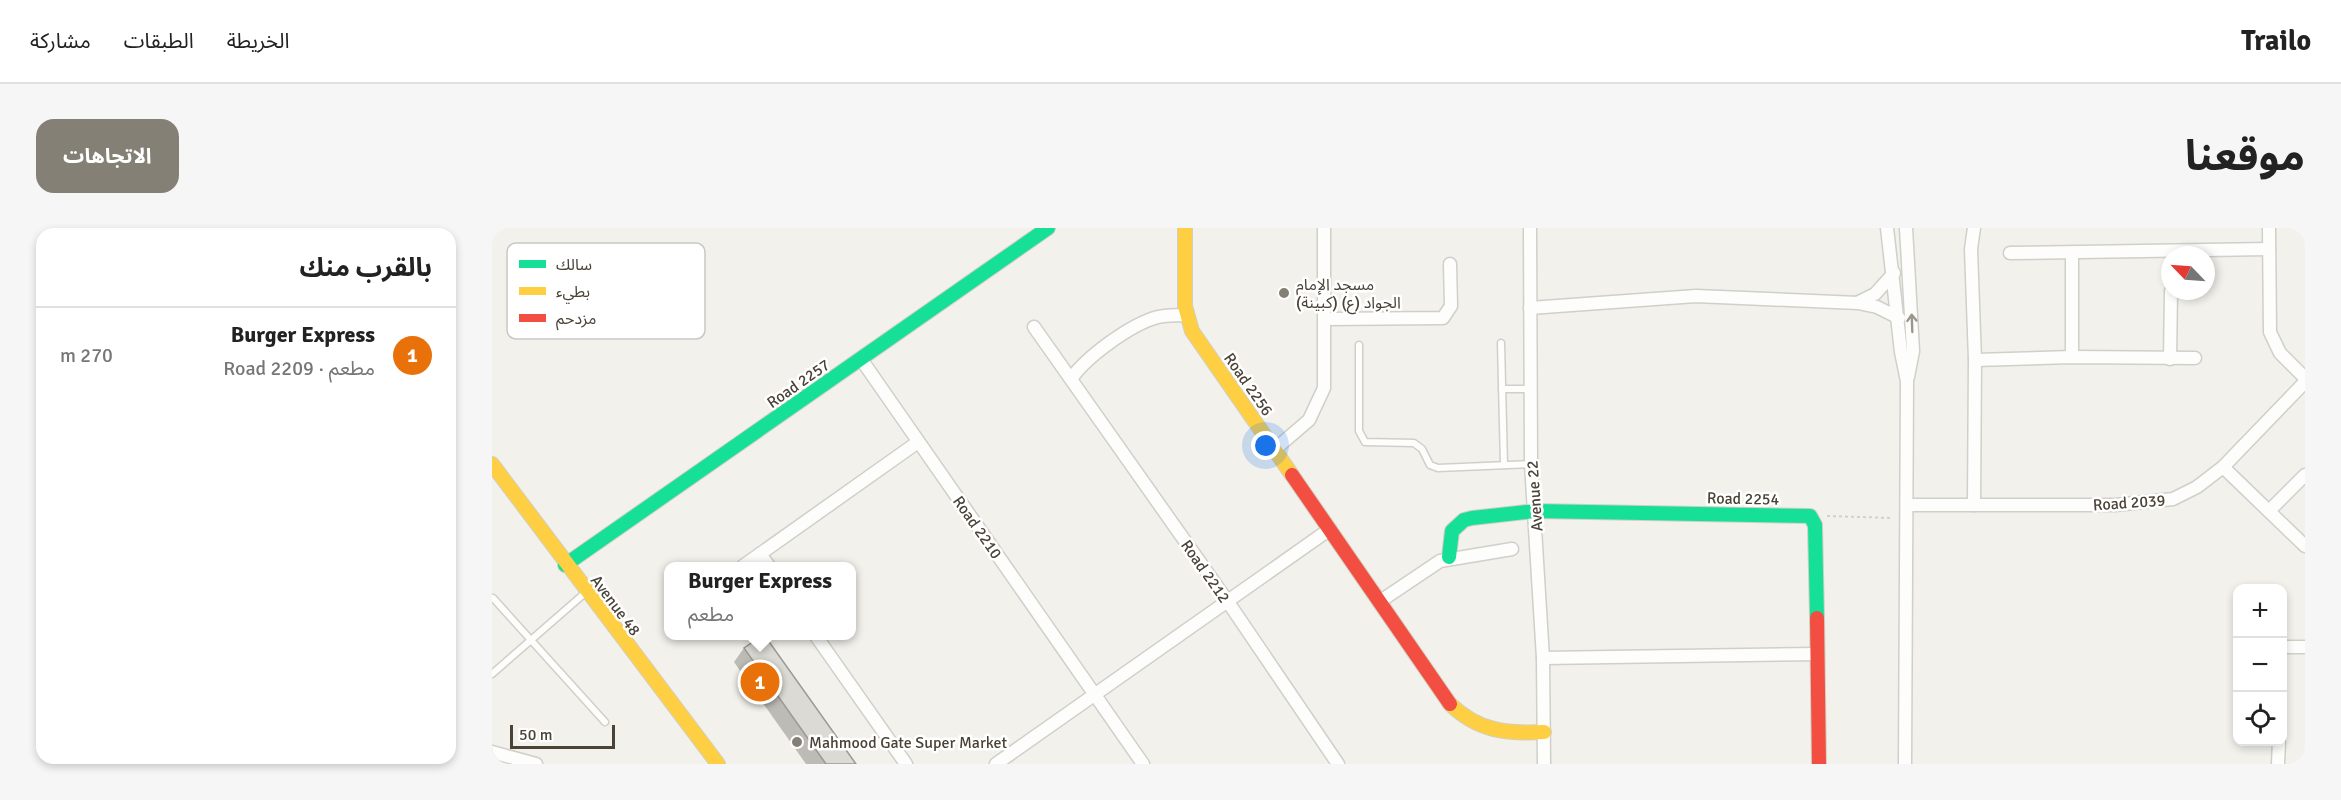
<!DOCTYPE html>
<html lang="ar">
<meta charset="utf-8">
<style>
body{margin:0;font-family:Signika,"Noto Sans Arabic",sans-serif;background:#f6f6f6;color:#222;direction:rtl}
.controls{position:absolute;right:18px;bottom:18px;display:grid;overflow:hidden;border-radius:12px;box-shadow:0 3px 9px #0003}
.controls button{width:54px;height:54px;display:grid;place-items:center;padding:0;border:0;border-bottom:2px solid #e0e0e0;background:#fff;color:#222;font:30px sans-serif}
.compass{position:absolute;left:1669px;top:18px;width:54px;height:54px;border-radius:50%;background:#fff;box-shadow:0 3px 9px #0003;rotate:295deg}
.scale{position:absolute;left:18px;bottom:15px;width:105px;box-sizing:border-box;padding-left:6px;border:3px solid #4a4336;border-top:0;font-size:16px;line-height:21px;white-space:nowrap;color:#4a4336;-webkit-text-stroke:4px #fff;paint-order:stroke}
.you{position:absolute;left:774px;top:218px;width:21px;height:21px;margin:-15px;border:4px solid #fff;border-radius:50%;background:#1a73e8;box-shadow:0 0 0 9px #1a73e833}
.badge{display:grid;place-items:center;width:39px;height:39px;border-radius:50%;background:#858076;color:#fff;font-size:20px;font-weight:700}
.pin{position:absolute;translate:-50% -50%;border:3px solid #fff;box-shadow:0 2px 6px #0006}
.popup{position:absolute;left:172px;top:334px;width:192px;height:78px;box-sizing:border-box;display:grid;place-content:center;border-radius:12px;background:#fff;filter:drop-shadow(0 2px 4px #0005);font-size:20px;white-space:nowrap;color:#767676}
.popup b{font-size:22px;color:#222}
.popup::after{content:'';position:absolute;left:50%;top:100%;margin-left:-12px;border:12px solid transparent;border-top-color:#fff}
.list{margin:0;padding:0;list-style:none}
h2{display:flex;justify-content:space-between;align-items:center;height:78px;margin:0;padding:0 24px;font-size:26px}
h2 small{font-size:20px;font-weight:400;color:#767676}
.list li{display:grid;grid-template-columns:39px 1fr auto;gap:18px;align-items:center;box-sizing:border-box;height:96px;padding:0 24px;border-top:2px solid #e0e0e0}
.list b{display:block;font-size:22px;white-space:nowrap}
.list p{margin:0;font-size:20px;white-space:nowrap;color:#767676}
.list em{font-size:20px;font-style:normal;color:#767676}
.icon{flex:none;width:33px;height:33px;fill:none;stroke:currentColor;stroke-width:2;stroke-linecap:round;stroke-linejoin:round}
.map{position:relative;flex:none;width:1813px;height:536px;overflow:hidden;direction:ltr;border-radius:18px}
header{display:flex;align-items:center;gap:36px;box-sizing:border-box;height:84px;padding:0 30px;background:#fff;border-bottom:2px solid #e0e0e0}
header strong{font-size:28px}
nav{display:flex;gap:33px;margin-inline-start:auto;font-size:21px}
.intro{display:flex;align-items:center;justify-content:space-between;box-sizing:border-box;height:144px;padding:0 36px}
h1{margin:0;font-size:42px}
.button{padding:15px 27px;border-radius:18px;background:#858076;color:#fff;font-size:21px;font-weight:700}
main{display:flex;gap:36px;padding:0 36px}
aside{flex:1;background:#fff;border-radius:18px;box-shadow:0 3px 9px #0003}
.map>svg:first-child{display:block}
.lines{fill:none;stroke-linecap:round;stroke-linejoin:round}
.lane-casing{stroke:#d0cfc9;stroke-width:9}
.street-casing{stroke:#d0cfc9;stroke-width:15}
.fast-casing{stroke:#d2cfc2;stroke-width:16}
.slow-casing{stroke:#d2cfc2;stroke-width:16}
.jam-casing{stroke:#d2cfc2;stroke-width:16}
.path{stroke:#d2d1cb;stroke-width:2;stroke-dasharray:3 3;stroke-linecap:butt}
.lane{stroke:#fdfdfc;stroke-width:6}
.street{stroke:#fdfdfc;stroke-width:12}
.fast{stroke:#16e098;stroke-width:14}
.slow{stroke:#ffcf43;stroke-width:14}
.jam{stroke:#f24e42;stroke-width:14}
.wall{fill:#bdbbb6}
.building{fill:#dcdad4;stroke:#9a9994;stroke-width:1.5}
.oneway{stroke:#9b978f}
.poi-dot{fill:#858076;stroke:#fff;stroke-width:2}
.labels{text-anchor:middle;stroke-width:5;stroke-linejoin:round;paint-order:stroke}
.poi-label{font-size:16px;fill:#4a4336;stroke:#fff;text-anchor:start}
.street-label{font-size:16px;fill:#4a4336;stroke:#fff}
.key{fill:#fff;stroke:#c9c7c3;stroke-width:1.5}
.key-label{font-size:16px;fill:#4a4336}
</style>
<header>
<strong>Trailo</strong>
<nav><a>الخريطة</a><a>الطبقات</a><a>مشاركة</a></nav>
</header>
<div class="intro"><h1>موقعنا</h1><a class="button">الاتجاهات</a></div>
<main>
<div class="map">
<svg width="1813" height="536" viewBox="0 0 1813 536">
<rect width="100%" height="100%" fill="#f2f1ec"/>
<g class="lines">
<defs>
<g id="lane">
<path d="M1009,115L1012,237"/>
<path d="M867,117V203L873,214L922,215L930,221L938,237L946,240L1039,236"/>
<path d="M1010,161H1038"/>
<path d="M1,370L113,494"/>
<path d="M0,446L93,365"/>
</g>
<g id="street">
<path d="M1038,0L1039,236L1051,430L1052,536"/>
<path d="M1395,0L1409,124L1415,153L1413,536"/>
<path d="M1414,0L1421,123L1416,149"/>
<path d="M1777,0L1778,104L1788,125L1813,150"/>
<path d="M1518,25L1777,21"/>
<path d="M1367,74L1383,66L1402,45"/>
<path d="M1038,80L1204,68L1366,75L1385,79L1407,90"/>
<path d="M833,91L951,90L959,78L958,36"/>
<path d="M542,99L736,374L846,536"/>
<path d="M1580,129V25"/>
<path d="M369,131L651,536"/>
<path d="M1678,131L1679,63"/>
<path d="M1483,132L1580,129L1703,130"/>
<path d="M579,151C594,129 639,96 666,89C675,87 684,87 694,87"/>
<path d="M782,222L817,192L832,160V0"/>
<path d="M1731,239L1813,318"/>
<path d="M1416,277H1623L1681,271L1705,259L1731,239L1813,154"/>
<path d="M1482,277L1483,132L1479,21L1482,0"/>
<path d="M1777,283L1813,247"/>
<path d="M268,326L277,338"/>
<path d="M251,338L426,214"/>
<path d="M887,374L948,333L1020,321"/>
<path d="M324,408L414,536"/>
<path d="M1790,419H1813"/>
<path d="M1051,430L1325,426"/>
<path d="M0,524L44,536"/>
<path d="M504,536L838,301"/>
<path d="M1786,536L1787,514"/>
</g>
<g id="fast">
<path d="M957,329L960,303L972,292L980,290L1043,283L1318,288L1323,297L1325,390"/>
<path d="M73,337L556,0"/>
</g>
<g id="slow">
<path d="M693,0V78L700,103L800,247"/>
<path d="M0,236L226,536"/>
<path d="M958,476C986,503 1014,506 1052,504"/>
</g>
<g id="jam">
<path d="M800,247L958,476"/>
<path d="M1325,390L1327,536"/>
</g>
</defs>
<use href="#lane" class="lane-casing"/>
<use href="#street" class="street-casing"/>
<use href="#fast" class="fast-casing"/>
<use href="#slow" class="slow-casing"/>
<use href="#jam" class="jam-casing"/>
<path class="path" d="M1335,288L1401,290"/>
<use href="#lane" class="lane"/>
<use href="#street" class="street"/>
<use href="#fast" class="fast"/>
<use href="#slow" class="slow"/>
<use href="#jam" class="jam"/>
</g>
<path class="wall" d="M252,420L364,536H314L242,434Z"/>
<path class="building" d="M270,408H273L364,536H334L252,420Z"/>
<defs><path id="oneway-shaft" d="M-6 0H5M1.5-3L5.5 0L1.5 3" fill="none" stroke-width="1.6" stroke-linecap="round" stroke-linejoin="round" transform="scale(1.5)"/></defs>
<use class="oneway" href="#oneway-shaft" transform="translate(1420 95) rotate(-92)"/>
<g class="poi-dot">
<circle cx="792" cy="65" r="6"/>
<circle cx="305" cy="514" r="6"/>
</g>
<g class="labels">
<g class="poi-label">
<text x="804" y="62">مسجد الإمام<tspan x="804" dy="18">الجواد (ع) (كبينة)</tspan></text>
<text x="317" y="520">Mahmood Gate Super Market</text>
</g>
<g class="street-label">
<text transform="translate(306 155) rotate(-35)" y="6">Road 2257</text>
<text transform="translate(757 156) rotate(55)" y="6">Road 2256</text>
<text transform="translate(1042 268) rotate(-94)" y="6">Avenue 22</text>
<text transform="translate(1251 270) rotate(1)" y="6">Road 2254</text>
<text transform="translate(1637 274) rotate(-4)" y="6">Road 2039</text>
<text transform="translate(486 299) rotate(55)" y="6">Road 2210</text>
<text transform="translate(714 343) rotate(55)" y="6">Road 2212</text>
<text transform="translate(124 377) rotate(53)" y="6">Avenue 48</text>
</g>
</g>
<rect x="15" y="15" width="198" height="96" rx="9" class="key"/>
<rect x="27" y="32" width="27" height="8" fill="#16e098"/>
<rect x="27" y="59" width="27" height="8" fill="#ffcf43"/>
<rect x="27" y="86" width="27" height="8" fill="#f24e42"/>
<g class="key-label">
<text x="64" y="42">سالك</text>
<text x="64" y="69">بطيء</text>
<text x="64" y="96">مزدحم</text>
</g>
</svg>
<div class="controls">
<button>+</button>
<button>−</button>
<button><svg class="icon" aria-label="locate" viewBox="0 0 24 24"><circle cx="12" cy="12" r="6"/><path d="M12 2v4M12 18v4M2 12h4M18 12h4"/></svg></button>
</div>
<svg class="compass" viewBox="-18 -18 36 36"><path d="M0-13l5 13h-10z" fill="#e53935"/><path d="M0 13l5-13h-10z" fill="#767676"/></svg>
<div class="scale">50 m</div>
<div class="you"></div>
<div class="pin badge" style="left:268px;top:454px;background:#e8710a">1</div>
<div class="popup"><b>Burger Express</b>مطعم</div>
</div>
<aside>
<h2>بالقرب منك<small></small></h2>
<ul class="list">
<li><span class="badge" style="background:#e8710a">1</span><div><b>Burger Express</b><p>مطعم · Road 2209</p></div><em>270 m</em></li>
</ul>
</aside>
</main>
